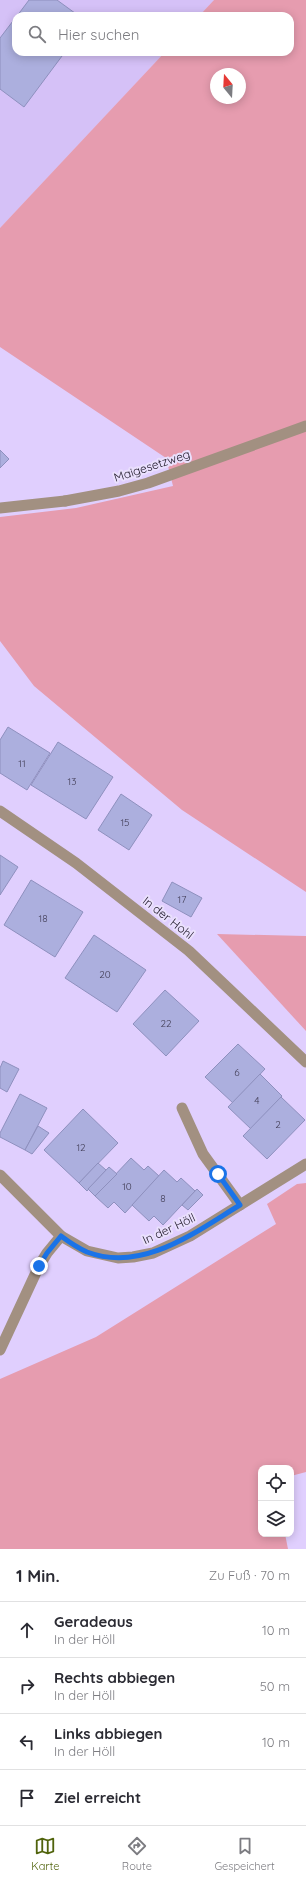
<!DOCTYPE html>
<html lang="de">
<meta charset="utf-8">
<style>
body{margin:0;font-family:Quicksand,sans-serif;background:#f7f7f7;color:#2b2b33}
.controls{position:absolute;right:12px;bottom:12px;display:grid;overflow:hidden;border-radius:8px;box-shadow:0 2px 10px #0003}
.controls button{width:36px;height:36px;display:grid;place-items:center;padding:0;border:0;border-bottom:1px solid #e1e1e2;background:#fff;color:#2b2b33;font:20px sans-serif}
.compass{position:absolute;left:210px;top:68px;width:36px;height:36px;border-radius:50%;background:#fff;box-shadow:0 2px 10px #0003;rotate:342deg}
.stop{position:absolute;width:12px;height:12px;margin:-9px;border:3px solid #1a73e8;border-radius:50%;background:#fff}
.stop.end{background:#1a73e8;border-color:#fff;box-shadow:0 1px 4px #0008}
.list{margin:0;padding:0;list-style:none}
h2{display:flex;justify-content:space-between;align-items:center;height:52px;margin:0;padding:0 16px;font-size:17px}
h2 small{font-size:13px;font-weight:400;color:#7c7c81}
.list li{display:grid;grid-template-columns:26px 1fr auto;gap:12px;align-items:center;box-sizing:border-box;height:56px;padding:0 16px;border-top:1px solid #e1e1e2}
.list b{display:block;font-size:15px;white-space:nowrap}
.list p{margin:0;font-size:13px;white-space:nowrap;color:#7c7c81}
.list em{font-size:13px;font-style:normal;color:#7c7c81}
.icon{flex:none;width:22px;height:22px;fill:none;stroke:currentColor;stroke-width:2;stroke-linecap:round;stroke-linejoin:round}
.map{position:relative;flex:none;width:306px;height:1549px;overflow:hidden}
.search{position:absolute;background:#fff;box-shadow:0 2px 10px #0003;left:12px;right:12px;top:12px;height:44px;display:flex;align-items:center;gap:10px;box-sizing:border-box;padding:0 14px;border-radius:12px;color:#7c7c81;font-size:15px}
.sheet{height:276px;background:#fff}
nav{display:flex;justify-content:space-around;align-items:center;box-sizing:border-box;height:56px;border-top:1px solid #e1e1e2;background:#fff;font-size:11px;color:#7c7c81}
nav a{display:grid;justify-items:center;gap:2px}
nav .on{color:#50630c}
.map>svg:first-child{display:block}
.built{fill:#d5c1f7}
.green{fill:#e69caf;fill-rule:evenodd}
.building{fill:#acafde;stroke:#8e90be}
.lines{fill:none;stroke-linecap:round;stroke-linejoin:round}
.service{stroke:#a29081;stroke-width:11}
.minor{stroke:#a29081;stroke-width:11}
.tertiary{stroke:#a29081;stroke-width:11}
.route{stroke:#1a73e8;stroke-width:5}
.labels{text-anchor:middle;stroke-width:4;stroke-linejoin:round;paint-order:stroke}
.number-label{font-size:10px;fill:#413d55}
.street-label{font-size:12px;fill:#1d1727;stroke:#eae0fd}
</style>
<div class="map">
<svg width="306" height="1549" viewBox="0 0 306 1549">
<rect width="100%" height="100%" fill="#e0cffe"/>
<path class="built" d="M0,0H214L199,16H16V52H165L0,228Z"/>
<g class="green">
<path d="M214,0H306V892L182,810L34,686L0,641V517L76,508L173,486L166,458L0,347V228L165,52H290V16H199ZM216,74H240V98H216Z"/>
<path d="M217,934L306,936V1031Z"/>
<path d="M306,1183V1472L291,1476V1468H261V1534H285L288,1549H0V1379L96,1337L276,1224L267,1204L297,1184Z"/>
</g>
<g class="building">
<path d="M29,0H57L79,16H17Z"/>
<path d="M16,17V52H65L24,107L0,89V38Z"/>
<path d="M0,450L9,459L0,468Z"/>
<path d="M8,727L50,753L27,790L0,773V740Z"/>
<path d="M58,742L113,777L86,819L31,785Z"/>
<path d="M121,794L152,815L129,850L98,830Z"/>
<path d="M0,855L18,867L0,895Z"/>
<path d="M31,880L83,912L55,957L4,925Z"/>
<path d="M172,882L202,898L191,917L162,901Z"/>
<path d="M94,935L146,970L117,1012L65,978Z"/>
<path d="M165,990L199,1021L166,1056L133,1024Z"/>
<path d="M238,1044L265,1069L233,1103L205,1077Z"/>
<path d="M3,1061L19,1069L7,1092L0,1088V1068Z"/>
<path d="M260,1074L282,1096L251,1129L228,1107Z"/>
<path d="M20,1094L47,1108L25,1150L0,1137V1133Z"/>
<path d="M281,1097L305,1120L267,1159L243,1136Z"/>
<path d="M83,1109L118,1143L79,1183L44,1150Z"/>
<path d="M38,1126L49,1133L32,1154L25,1150Z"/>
<path d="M131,1158L144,1170L148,1166L159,1176L125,1213L114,1202L108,1208L95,1196Z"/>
<path d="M98,1163L106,1170L87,1191L79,1183Z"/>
<path d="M109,1167L117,1174L95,1196L88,1189Z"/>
<path d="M164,1170L177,1182L181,1178L195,1191L163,1225L154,1216L149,1221L132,1205Z"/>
<path d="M197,1189L203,1195L188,1210L182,1205Z"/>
</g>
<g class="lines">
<path class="service" d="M65,501L119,491L148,483L306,426"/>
<g class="minor">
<path d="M0,508L65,501"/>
<path d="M182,1108L203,1154L240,1205"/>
<path d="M0,1175L61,1236L87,1251L118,1258L133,1257L153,1253L190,1236L306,1164"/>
<path d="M0,1350L39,1266L47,1253L61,1236"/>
</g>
<path class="tertiary" d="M0,811L76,863L189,951L306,1062"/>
</g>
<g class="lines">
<path class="route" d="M39,1266L47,1253L61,1236C69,1242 78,1248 87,1252C143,1273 195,1232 240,1205L218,1174"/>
</g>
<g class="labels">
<g class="number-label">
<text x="22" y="767">11</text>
<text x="72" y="785">13</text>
<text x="125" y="826">15</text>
<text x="182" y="903">17</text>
<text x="43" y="922">18</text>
<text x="105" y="978">20</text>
<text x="166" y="1027">22</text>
<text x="237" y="1076">6</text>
<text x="257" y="1104">4</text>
<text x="278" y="1128">2</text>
<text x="81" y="1151">12</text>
<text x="127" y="1190">10</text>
<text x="163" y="1202">8</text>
</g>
<g class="street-label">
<text transform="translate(152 466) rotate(-18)" y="4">Maigesetzweg</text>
<text transform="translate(168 918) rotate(38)" y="4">In der Hohl</text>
<text transform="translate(169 1229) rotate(-25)" y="4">In der Höll</text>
</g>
</g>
</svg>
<div class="controls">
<button><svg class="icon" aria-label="locate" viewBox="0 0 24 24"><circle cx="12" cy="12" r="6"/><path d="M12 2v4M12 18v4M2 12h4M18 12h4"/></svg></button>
<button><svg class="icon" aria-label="layers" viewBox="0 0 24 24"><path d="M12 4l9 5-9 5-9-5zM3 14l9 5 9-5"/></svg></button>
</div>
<svg class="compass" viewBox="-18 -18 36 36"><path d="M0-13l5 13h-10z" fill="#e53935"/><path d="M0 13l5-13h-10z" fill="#7c7c81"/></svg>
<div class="stop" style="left:218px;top:1174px"></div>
<div class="stop end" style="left:39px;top:1266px"></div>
<div class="search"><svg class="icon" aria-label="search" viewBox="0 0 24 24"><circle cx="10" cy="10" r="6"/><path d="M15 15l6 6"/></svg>Hier suchen</div>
</div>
<section class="sheet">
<h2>1 Min.<small>Zu Fuß · 70 m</small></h2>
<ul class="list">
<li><svg class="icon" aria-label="ahead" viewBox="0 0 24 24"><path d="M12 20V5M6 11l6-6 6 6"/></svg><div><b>Geradeaus</b><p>In der Höll</p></div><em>10 m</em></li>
<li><svg class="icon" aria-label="right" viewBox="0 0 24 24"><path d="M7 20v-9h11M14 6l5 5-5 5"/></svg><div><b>Rechts abbiegen</b><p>In der Höll</p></div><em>50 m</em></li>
<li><svg class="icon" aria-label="left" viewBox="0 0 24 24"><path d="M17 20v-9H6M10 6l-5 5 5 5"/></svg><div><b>Links abbiegen</b><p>In der Höll</p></div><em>10 m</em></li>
<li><svg class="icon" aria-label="arrive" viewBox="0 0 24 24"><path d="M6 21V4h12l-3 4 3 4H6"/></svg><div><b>Ziel erreicht</b></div></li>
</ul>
</section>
<nav>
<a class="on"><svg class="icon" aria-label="map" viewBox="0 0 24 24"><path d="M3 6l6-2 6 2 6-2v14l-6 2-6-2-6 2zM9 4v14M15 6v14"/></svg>Karte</a>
<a><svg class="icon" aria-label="directions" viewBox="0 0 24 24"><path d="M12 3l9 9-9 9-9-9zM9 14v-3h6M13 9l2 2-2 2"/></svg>Route</a>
<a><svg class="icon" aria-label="saved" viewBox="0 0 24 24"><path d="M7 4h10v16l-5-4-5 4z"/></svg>Gespeichert</a>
</nav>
